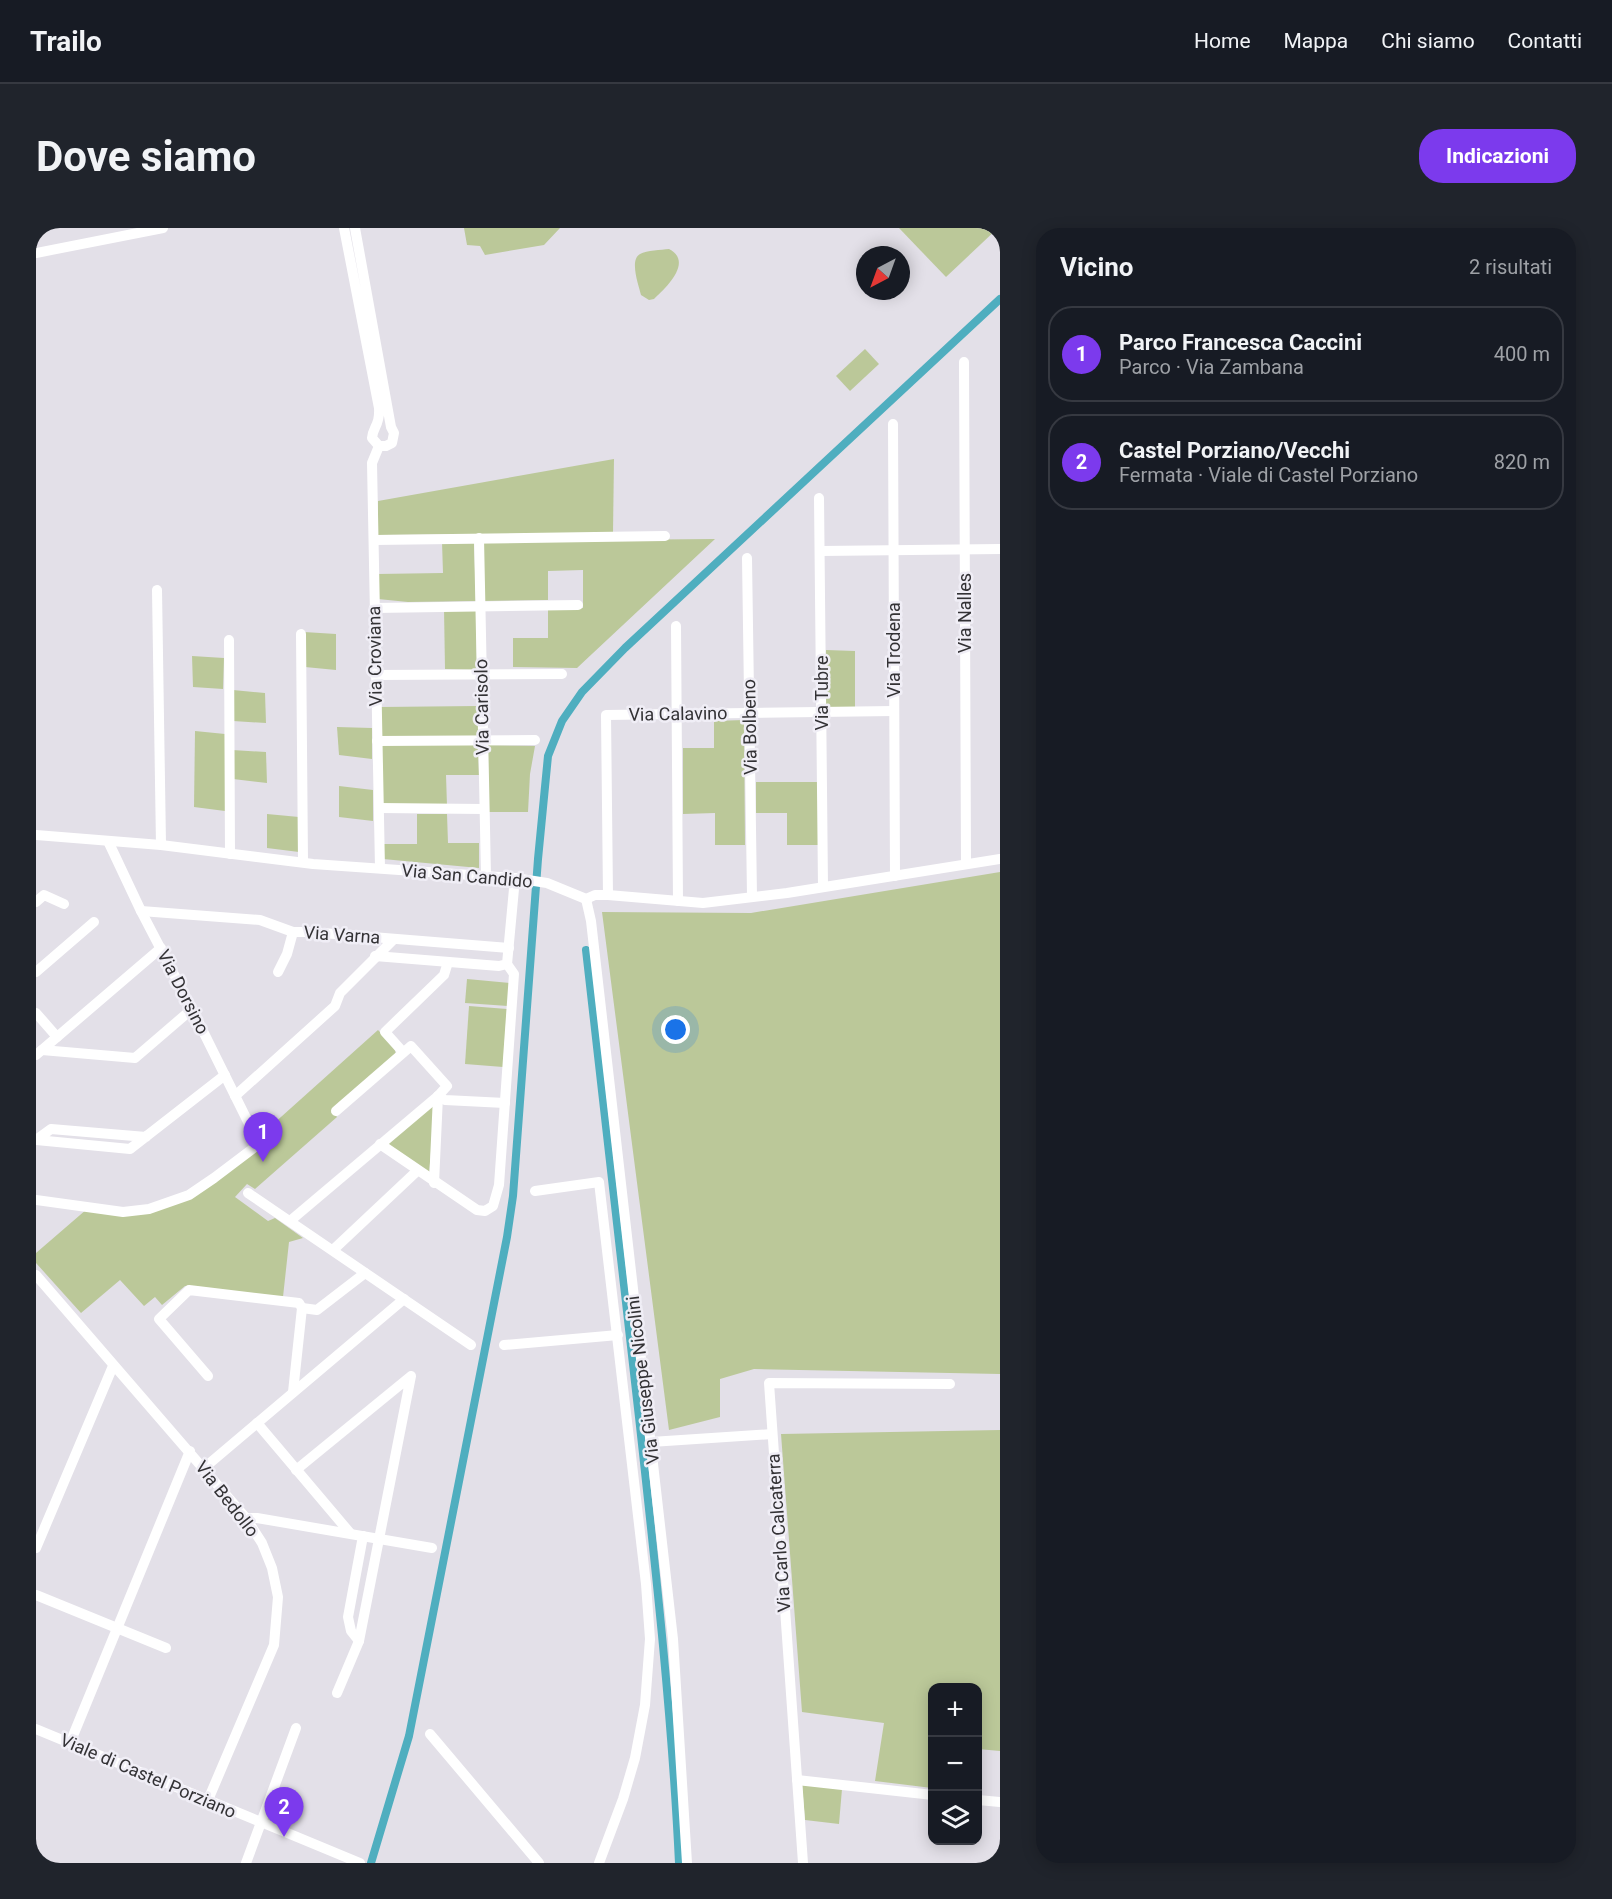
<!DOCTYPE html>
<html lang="it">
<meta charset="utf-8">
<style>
body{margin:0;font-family:Roboto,sans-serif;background:#20242c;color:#f1f3f6}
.controls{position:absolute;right:18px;bottom:18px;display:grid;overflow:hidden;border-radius:12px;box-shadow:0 3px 15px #0003}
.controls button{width:54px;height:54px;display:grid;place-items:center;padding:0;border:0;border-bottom:2px solid #363941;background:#171b24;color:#f1f3f6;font:30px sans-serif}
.compass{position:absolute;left:820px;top:18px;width:54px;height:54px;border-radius:50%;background:#171b24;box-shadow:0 3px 15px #0003;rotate:221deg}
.you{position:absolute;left:640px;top:802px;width:21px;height:21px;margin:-15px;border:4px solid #fff;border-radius:50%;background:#1a73e8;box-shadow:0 0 0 9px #1a73e833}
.badge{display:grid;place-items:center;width:39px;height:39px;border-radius:50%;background:#7c3aed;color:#fff;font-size:20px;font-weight:700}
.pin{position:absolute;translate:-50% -50px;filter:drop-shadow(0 2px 3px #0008)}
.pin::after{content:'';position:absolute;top:32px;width:21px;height:18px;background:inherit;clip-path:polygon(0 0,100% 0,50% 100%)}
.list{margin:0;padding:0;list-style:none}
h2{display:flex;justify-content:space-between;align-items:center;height:78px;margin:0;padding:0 24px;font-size:26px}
h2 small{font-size:20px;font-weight:400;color:#9ea1a6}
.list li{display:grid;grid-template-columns:39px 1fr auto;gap:18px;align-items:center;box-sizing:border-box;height:96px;margin:0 12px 12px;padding:0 12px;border:2px solid #363941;border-radius:24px}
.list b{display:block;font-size:22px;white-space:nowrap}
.list p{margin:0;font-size:20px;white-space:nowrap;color:#9ea1a6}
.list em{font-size:20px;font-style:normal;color:#9ea1a6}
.icon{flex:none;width:33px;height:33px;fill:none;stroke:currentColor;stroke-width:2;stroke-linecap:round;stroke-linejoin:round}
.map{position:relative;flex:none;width:964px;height:1635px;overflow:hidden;border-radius:24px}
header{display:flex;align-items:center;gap:36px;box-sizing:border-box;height:84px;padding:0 30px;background:#171b24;border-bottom:2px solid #363941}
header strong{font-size:28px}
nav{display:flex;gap:33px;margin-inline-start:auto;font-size:21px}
.intro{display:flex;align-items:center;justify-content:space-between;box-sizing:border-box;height:144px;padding:0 36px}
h1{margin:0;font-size:42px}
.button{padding:15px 27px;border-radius:24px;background:#7c3aed;color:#fff;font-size:21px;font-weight:700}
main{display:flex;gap:36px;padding:0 36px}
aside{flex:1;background:#171b24;border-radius:24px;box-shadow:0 3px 15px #0003}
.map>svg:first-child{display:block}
.green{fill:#bbc899}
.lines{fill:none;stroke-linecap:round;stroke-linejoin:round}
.canal{stroke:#4faebf;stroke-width:8}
.minor{stroke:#fff;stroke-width:10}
.labels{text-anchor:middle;stroke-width:5;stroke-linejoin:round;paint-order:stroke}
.street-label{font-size:18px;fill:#333235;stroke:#f0eef6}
</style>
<header>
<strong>Trailo</strong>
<nav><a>Home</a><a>Mappa</a><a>Chi siamo</a><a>Contatti</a></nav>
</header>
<div class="intro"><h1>Dove siamo</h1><a class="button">Indicazioni</a></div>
<main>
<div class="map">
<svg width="964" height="1635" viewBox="0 0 964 1635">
<rect width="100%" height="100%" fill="#e3e0e8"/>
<g class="green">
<path d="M428,0H524L508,17L449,27L444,18L431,17Z"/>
<path d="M863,0H962L910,49Z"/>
<path d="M633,21C658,34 629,61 618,71L613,72L605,67C603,58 593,32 604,26C611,22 625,22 633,21Z"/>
<path d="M829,121L843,136L814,163L800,148Z"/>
<path d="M578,231L577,305L342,307V273Z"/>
<path d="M679,311L541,440L477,439V410H512V381L547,380V342L512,343V372L447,373L445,313Z"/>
<path d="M438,313L440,373L372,374L342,371L341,346L407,345L406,314Z"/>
<path d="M440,380L441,442L409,441L408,381Z"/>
<path d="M268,404L300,406V442L269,439Z"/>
<path d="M790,422L819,423V480H789Z"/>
<path d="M156,428L188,430L187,461L157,459Z"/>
<path d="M197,462L229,465L230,495L197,493Z"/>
<path d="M442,478V510H345L344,479Z"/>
<path d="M708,492L709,617H679V585L647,586V520H678V493Z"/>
<path d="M301,499L336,500V531L303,527Z"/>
<path d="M159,503L189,506V583L158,579Z"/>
<path d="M344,517H442L443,547H410L411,578L345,577Z"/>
<path d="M451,517L499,518L494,546L492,584H451Z"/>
<path d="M196,522L230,524L231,555L197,551Z"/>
<path d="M720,554H782V617H751V585H720Z"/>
<path d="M303,558L337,562V593L303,589Z"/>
<path d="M231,586L263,589V624L231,620Z"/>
<path d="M381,586H411L412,615H443V640L347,631V616H381Z"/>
<path d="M964,644V1146L718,1141L684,1151V1189L633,1202L566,684L715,685Z"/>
<path d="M431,751L474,755L472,778L429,775Z"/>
<path d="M433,778L471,781L467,839L429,836Z"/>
<path d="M342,802L358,819L360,826L297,884L301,889L219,961L211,956L199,969L232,993L239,990L267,1010L253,1014L247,1069L149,1058L126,1077L119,1069L108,1078L84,1052L45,1085L0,1035V1025L51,981L86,987L177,954L230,913L226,906Z"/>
<path d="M399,875L393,947L351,916Z"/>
<path d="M964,1202V1523L942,1521V1460H897L896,1560L839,1553L848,1495L766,1484L745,1206Z"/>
<path d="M766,1557L806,1561L803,1596L769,1592Z"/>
</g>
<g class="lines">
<g class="canal">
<path d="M550,722C569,880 586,1039 604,1198C620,1344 636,1489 643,1635"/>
<path d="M335,1635L373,1508L471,1009L477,968L502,631L512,528L526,493L546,464L589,420L964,71"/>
</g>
<g class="minor">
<path d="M308,0L343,180C344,198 337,198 336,210L343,218H350L356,215L358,205L355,199L319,0"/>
<path d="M0,25L127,0"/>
<path d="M928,134L930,636"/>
<path d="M857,196L859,648"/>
<path d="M343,218L336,235L344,640"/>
<path d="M783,270L787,659"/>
<path d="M443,310L450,648"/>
<path d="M338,312L629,308"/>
<path d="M785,323L964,321"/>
<path d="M711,330L716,668"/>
<path d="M121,362L125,617"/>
<path d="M338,380L542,377"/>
<path d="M640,398L642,673"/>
<path d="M265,406L267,634"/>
<path d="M193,412L194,626"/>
<path d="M339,447L526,446"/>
<path d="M341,513L499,512"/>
<path d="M343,580L448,581"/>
<path d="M0,607L125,617L277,636L479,650L511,655L550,671L559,667H572L667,675L751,665L964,631"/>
<path d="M572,667L570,487L858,483"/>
<path d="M550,671L555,693L637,1411L651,1635"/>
<path d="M0,674L8,667L28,676"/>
<path d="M105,683L224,692L257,704H274L473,720"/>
<path d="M339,728L463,738L471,736L479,650"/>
<path d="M0,744L58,694"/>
<path d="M242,744L251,726L257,704"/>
<path d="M0,785L21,809"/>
<path d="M6,822L99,830L156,781"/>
<path d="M367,824L349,804L408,747L412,734"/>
<path d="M0,827L125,720"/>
<path d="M199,868L299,778L304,765L358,711"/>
<path d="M402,868L409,872L469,875"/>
<path d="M110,909L15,901L0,912L94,921L189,847"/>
<path d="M344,916L441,982L449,983L457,978L463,957L478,746L471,736"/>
<path d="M398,955L402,868"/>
<path d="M499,963L563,954L610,1356L614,1411L609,1477L599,1530L587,1571L563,1635"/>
<path d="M212,965L435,1117"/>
<path d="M0,972L87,984L113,981L153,967L178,950L223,916L156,781L105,683L72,613"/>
<path d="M254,993L402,868L411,858L375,818L300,883"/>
<path d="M297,1022L381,943"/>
<path d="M0,1047L210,1290L226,1315L236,1340L242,1369L238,1417L172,1572"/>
<path d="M266,1080L281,1082L329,1045"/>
<path d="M468,1117L582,1107"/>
<path d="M172,1148L123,1091L153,1062L263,1075L266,1080"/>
<path d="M257,1164L266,1080"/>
<path d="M221,1195L314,1305"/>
<path d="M615,1214L736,1206"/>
<path d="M168,1240L368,1071"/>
<path d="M260,1242L375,1148L323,1413L301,1465"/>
<path d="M210,1290H221L396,1320"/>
<path d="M0,1320L77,1138"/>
<path d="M0,1367L130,1420"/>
<path d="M323,1413L315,1403L312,1389L327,1308"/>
<path d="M0,1501L324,1635"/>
<path d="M394,1506L503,1635"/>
<path d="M34,1515L154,1223"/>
<path d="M761,1552L897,1567"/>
<path d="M942,1572L964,1574"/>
<path d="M210,1635L260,1500"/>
<path d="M767,1635L733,1155L914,1156"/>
</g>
</g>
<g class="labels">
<g class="street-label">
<text transform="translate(929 385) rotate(-90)" y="6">Via Nalles</text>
<text transform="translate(858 422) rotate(-90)" y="6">Via Trodena</text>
<text transform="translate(339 428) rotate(-91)" y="6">Via Croviana</text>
<text transform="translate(786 465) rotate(-90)" y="6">Via Tubre</text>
<text transform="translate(446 479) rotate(-91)" y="6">Via Carisolo</text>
<text transform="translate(642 486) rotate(-1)" y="6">Via Calavino</text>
<text transform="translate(714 499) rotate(-91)" y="6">Via Bolbeno</text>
<text transform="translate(431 648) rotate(5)" y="6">Via San Candido</text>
<text transform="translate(306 707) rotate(4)" y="6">Via Varna</text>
<text transform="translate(147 764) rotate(63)" y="6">Via Dorsino</text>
<text transform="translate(607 1152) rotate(-97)" y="6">Via Giuseppe Nicolini</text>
<text transform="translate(191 1271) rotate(52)" y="6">Via Bedollo</text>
<text transform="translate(743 1305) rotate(-94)" y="6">Via Carlo Calcaterra</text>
<text transform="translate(112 1548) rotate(23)" y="6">Viale di Castel Porziano</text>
</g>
</g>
</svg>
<div class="controls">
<button>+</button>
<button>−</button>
<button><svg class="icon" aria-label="layers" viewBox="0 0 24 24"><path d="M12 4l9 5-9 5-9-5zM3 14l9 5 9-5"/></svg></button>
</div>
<svg class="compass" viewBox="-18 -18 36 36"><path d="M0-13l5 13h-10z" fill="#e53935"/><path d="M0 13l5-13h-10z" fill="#9ea1a6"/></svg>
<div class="you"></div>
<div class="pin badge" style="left:227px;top:934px">1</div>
<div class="pin badge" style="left:248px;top:1609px">2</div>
</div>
<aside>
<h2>Vicino<small>2 risultati</small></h2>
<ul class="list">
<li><span class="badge">1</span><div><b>Parco Francesca Caccini</b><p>Parco · Via Zambana</p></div><em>400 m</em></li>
<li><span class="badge">2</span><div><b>Castel Porziano/Vecchi</b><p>Fermata · Viale di Castel Porziano</p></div><em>820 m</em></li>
</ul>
</aside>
</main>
